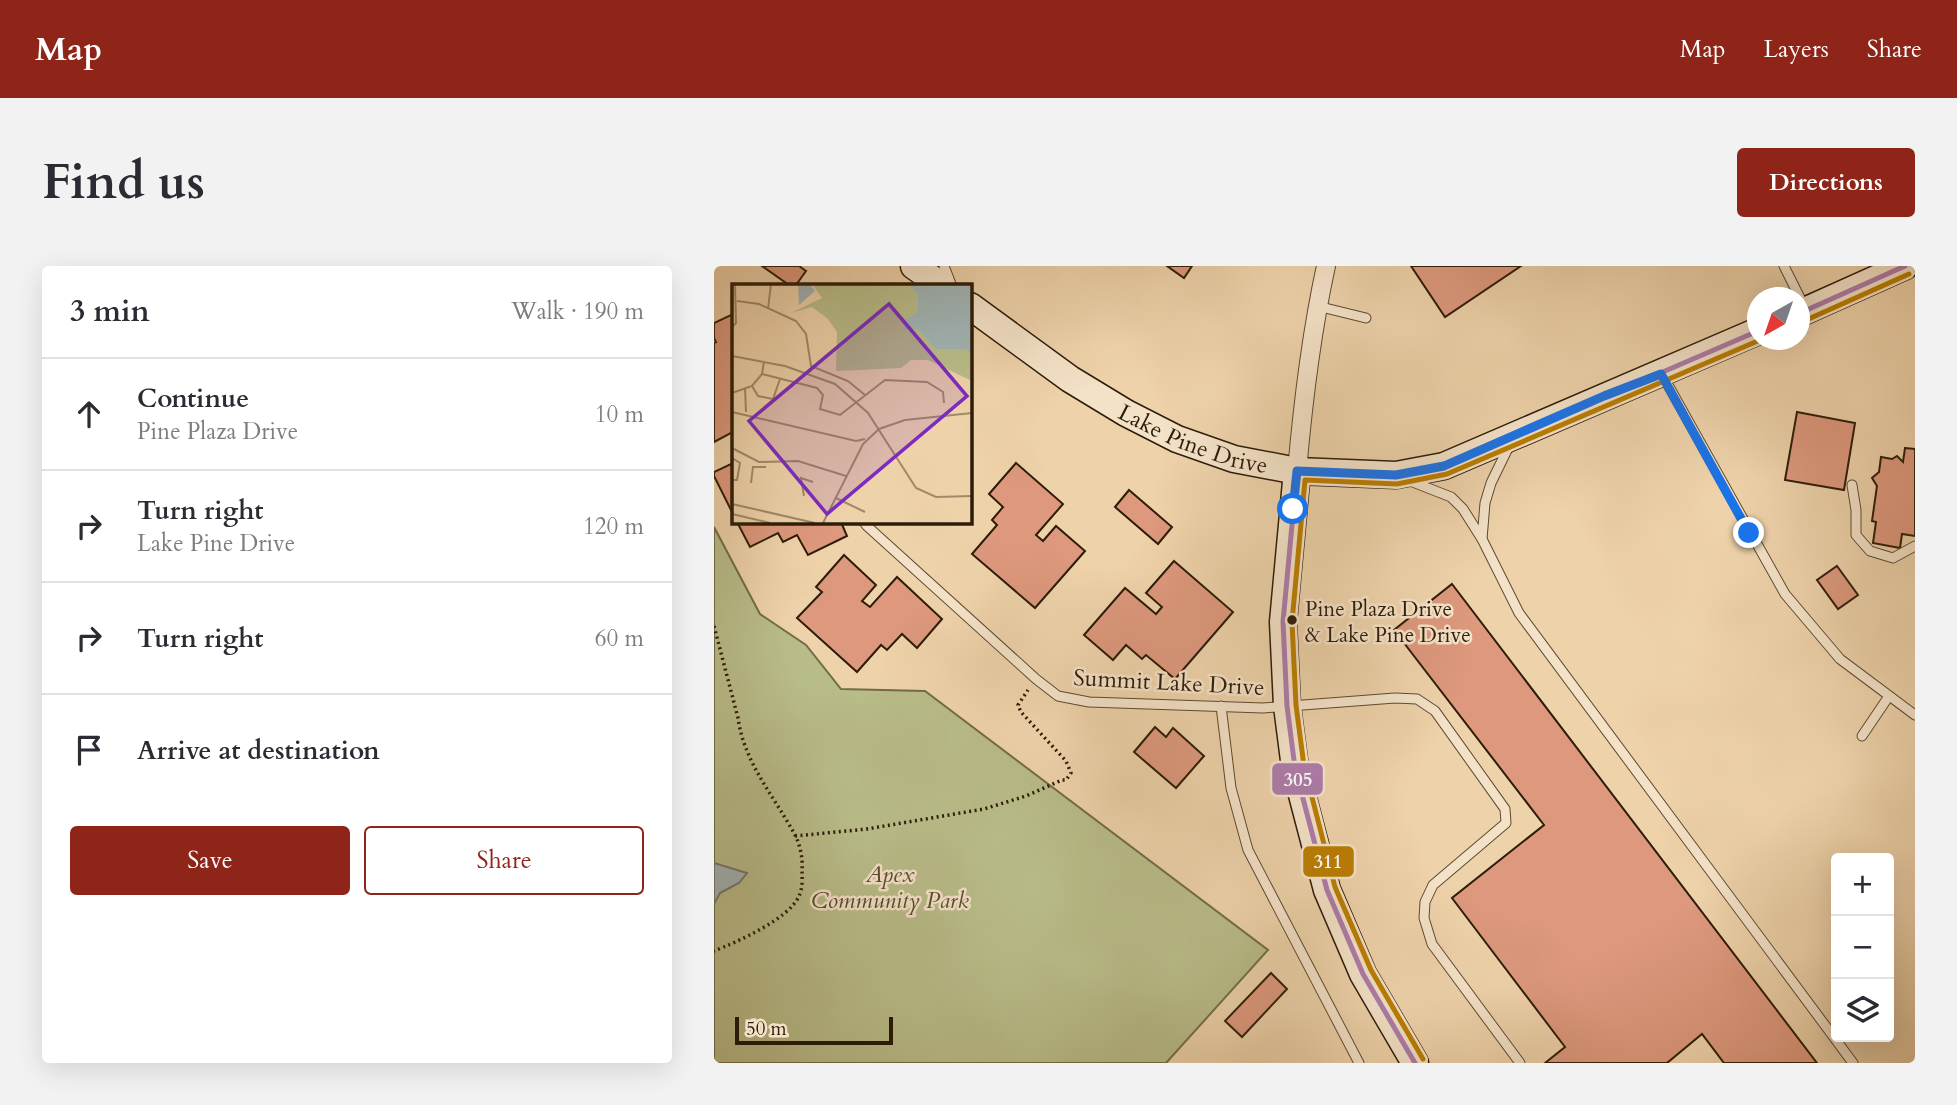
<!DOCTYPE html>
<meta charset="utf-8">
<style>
body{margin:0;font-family:Cardo,serif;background:#f2f2f3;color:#2b2b33}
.controls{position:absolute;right:21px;bottom:21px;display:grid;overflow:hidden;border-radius:7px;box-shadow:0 7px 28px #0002}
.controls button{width:63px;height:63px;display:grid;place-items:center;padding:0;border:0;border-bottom:2px solid #e1e1e2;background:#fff;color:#2b2b33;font:35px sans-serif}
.compass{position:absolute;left:1033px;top:21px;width:63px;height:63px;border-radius:50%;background:#fff;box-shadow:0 7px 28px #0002;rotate:220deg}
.scale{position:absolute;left:21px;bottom:18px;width:158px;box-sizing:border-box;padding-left:7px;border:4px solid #2d1c08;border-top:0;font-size:19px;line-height:24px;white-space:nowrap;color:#2d1c08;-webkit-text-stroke:5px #f4e2c8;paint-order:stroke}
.stop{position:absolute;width:21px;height:21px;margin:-16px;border:5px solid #1a73e8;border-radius:50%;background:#fff}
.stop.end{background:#1a73e8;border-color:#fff;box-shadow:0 2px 7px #0008}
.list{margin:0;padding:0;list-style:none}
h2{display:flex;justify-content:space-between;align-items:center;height:91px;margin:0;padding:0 28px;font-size:30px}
h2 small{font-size:23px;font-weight:400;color:#7c7c81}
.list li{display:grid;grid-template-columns:46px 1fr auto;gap:21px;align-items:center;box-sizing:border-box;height:112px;padding:0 28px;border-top:2px solid #e1e1e2}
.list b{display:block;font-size:26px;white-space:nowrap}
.list p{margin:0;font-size:23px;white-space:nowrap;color:#7c7c81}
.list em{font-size:23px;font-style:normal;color:#7c7c81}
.actions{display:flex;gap:14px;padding:21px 28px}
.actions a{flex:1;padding:16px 0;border:2px solid #8f2418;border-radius:7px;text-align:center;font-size:24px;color:#8f2418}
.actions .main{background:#8f2418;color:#fff}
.icon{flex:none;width:38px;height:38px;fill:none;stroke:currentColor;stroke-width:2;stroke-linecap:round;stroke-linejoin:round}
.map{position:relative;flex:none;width:1201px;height:797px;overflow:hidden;border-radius:7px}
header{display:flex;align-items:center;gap:42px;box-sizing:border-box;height:98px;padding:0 35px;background:#8f2418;color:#fff}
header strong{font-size:33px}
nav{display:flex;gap:38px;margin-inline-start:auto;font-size:24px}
.intro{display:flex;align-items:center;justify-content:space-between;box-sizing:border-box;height:168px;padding:0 42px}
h1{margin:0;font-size:49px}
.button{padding:18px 32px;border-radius:7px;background:#8f2418;color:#fff;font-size:24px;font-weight:700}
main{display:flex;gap:42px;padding:0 42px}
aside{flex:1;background:#fff;border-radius:7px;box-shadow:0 7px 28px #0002}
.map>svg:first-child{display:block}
.green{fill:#b8bc89;stroke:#726c48;stroke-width:2}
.water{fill:#a0b4b5;stroke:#727770;stroke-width:2}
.building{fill:#dd987d;stroke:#2d1c08;stroke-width:2}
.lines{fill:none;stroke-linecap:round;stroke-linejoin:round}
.lane-casing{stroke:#5d4a30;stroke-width:11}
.street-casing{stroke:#5d4a30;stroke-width:20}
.secondary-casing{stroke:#2d1c08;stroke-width:29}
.path{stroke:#2d1c08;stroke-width:3.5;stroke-dasharray:2 3.5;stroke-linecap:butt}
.lane{stroke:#f4e2c8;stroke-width:9}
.street{stroke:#f4e2c8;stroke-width:18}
.secondary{stroke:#f4e2c8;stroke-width:26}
.bus-1-casing{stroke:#f4e2c8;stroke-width:10}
.bus-2-casing{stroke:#f4e2c8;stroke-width:10}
.bus-1{stroke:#ad7baa;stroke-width:5}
.bus-2{stroke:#ba7d02;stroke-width:5}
.route{stroke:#1a73e8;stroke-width:9}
.bus-dot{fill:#2d1c08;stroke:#f4e2c8;stroke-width:2.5}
.labels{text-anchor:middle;stroke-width:5;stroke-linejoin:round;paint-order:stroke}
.bus-label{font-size:21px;fill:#2d1c08;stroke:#f4e2c8;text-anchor:start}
.street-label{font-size:23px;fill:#2d1c08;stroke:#f4e2c8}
.park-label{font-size:23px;font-style:italic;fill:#574c2f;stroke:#f4e2c8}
.inset-road{fill:none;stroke:#a18969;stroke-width:2}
.view{fill:#7b2cbf;fill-opacity:0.15;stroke:#7b2cbf;stroke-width:3.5}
.inset-edge{fill:none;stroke:#2d1c08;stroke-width:3.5}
.line-badge{stroke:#f4e2c8;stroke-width:2.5}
.badge-label{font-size:19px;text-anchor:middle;font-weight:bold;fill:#fff}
</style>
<header>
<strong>Map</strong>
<nav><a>Map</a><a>Layers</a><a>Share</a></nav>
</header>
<div class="intro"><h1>Find us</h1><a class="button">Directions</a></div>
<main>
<aside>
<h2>3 min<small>Walk · 190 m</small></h2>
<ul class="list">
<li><svg class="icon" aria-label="ahead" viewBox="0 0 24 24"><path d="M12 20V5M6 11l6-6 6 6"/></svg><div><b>Continue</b><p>Pine Plaza Drive</p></div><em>10 m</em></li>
<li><svg class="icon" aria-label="right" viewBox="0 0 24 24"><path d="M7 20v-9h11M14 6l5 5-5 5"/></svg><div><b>Turn right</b><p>Lake Pine Drive</p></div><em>120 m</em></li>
<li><svg class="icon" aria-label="right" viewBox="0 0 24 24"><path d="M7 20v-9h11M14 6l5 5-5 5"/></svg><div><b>Turn right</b></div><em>60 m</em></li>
<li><svg class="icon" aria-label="arrive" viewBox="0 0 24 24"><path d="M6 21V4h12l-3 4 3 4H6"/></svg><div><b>Arrive at destination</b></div></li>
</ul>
<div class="actions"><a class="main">Save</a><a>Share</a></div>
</aside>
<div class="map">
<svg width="1201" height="797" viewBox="0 0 1201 797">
<rect width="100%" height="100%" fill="#eed2aa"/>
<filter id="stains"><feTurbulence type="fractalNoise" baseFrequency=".00286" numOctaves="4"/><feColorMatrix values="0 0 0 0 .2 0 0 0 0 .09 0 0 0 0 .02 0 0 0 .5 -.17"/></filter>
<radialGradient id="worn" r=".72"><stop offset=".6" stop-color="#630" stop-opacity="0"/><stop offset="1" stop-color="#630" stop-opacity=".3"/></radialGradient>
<path class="green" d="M0,261L46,348L92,379L127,423L211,425L554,684L452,797H0Z"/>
<path class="water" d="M0,597L33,607L25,617L6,627L0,638Z"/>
<g class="building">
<path d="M48,0H85L92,5L82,19H75Z"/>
<path d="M453,0H478L470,12Z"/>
<path d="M697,0H807L731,51Z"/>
<path d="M19,48V166L0,176V77L2,76L0,72V57Z"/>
<path d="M1083,146L1141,157L1130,224L1071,214Z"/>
<path d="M1191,182L1201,183V270L1188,268L1186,282L1159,277L1162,256L1158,255L1163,220L1158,212L1165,206L1167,191L1178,193L1183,190L1189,196Z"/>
<path d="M19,197V248L0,210V206Z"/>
<path d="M302,197L349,238L322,269L329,275L342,260L371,285L321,342L258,288L283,259L278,254L289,241L275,228Z"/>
<path d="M415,224L458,261L444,278L401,241Z"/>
<path d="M23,256H127L133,270L94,289L83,269L69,276L64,267L36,281Z"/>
<path d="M130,289L162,319L148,335L156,341L183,311L228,353L203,382L188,368L173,384L167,379L143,406L83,352L108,326L102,321Z"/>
<path d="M460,295L519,346L461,413L432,389L428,393L412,379L399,394L370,369L411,322L442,348L448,341L432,327Z"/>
<path d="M1123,300L1144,329L1124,343L1103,314Z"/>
<path d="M738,318L1103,797H1010L988,768L953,797H831L851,781L738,632L830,559L680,364Z"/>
<path d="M441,461L452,471L459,462L490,490L462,522L420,486Z"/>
<path d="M557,707L573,723L528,771L511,755Z"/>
</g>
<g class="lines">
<defs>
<g id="lane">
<path d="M230,0L237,18"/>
<path d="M1070,0L1091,42"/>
<path d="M603,40L652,52"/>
<path d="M949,110L1071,328L1126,393L1201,449"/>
<path d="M696,215L737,231L749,243L768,273L805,347L1139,797"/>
<path d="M1138,219L1142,244V269L1156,285L1179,292L1201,280"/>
<path d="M150,256L153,260L322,413L344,430L375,436L549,442L681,432L703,433L721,445L791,543L792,557L719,619L711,636L710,652L718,678L806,797"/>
<path d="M768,273L771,237L777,217L796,178"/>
<path d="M507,440L517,522L534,584L645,797"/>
<path d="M1148,470L1175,430"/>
</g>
<path id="street" d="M583,205C589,136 597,68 612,0"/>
<g id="secondary">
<path d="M200,0L227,19"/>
<path id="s1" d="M256,40L356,113L412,147L463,173L520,193L583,205L682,209L730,200L1044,65"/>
<path d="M1086,47L1191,0"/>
<path d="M583,205L569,356L573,440L581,502L613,624L649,708L701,797"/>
</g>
</defs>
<use href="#lane" class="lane-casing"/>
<use href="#street" class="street-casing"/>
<use href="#secondary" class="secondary-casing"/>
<g class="path">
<path d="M0,360L24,452C30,496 59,529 80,567C86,578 89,592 88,604C88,612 89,622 85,630C75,653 23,676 0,685"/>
<path d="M81,570L153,563L270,543L312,530L348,514H352L357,507L352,495L307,446L304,439L314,424"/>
</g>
<use href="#lane" class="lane"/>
<use href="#street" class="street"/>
<use href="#secondary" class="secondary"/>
<defs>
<g id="bus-1">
<path d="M1086,47L1191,0"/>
<path d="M583,205L569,356L573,440L581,502L613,624L649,708L701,797"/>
<path d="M583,205L682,209L730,200L1044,65"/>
</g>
<g id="bus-2">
<path d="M1090,55L1195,8"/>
<path d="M709,793L657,704L621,621L590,500L582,439L578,356L591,214L683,218L733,208L1046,74"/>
</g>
</defs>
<use href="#bus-1" class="bus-1-casing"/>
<use href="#bus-2" class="bus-2-casing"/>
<use href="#bus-1" class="bus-1"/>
<use href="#bus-2" class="bus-2"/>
</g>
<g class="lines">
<path class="route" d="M579,243L583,205L682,209L730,200L890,130L947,108L1035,267"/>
</g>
<circle class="bus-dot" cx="578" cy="354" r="6"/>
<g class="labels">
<g class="bus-label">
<text x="591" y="350">Pine Plaza Drive<tspan x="591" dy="26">&amp; Lake Pine Drive</tspan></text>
</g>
<g class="street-label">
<text dy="8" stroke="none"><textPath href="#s1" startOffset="262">Lake Pine Drive</textPath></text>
<text transform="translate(455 416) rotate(3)" y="8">Summit Lake Drive</text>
</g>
<g class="park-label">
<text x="176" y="616">Apex<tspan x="176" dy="26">Community Park</tspan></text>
</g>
</g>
<g transform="translate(18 18)">
<rect width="240" height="240" fill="#eed2aa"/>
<path d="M80,0H240V97L196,76H179L169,84L104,87L105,48L96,35L80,23L59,29L90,14Z" fill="#b8bc89"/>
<path d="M66,0H78L83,7L67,21ZM178,0H240V70L234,65H204L186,45H172V36L186,28V12Z" fill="#a0b4b5"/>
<path class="inset-road" d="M5,17L27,20L64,37L74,50L79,82L116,97L133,111M36,25L39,0M0,43L4,39L3,0M0,72L53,82L103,100L136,129L184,204L204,213L240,212M32,77L30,90L85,104L91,111L88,125L108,131L153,96L195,98L211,108L212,119M20,102L26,112L41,115L48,95M13,104L14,128M0,109L20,102L30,90M0,128L124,157L133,155M0,164L27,178L66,177L114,192M0,174L8,179L5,196H0M19,199L21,183H34M72,212L69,194L81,198M104,214L133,228M0,220L83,239M0,230L38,239M91,239L131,160L147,145L173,136L240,129"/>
<path class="view" d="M157,20L235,112L95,230L17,137Z"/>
<rect width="240" height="240" class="inset-edge"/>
</g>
<g class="line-badge">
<rect x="557" y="496" width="53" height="34" rx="7" fill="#ad7baa"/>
<rect x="588" y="579" width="53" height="33" rx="7" fill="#ba7d02"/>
</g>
<g class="badge-label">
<text x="584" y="520">305</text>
<text x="614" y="602">311</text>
</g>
<rect width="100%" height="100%" filter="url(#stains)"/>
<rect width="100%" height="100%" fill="url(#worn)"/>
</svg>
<div class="controls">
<button>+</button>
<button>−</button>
<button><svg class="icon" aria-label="layers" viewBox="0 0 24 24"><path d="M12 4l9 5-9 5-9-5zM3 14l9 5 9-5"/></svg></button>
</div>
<svg class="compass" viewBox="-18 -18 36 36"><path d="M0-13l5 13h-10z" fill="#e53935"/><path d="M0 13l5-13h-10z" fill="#7c7c81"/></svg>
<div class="scale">50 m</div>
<div class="stop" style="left:579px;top:243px"></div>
<div class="stop end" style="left:1035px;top:267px"></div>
</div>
</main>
